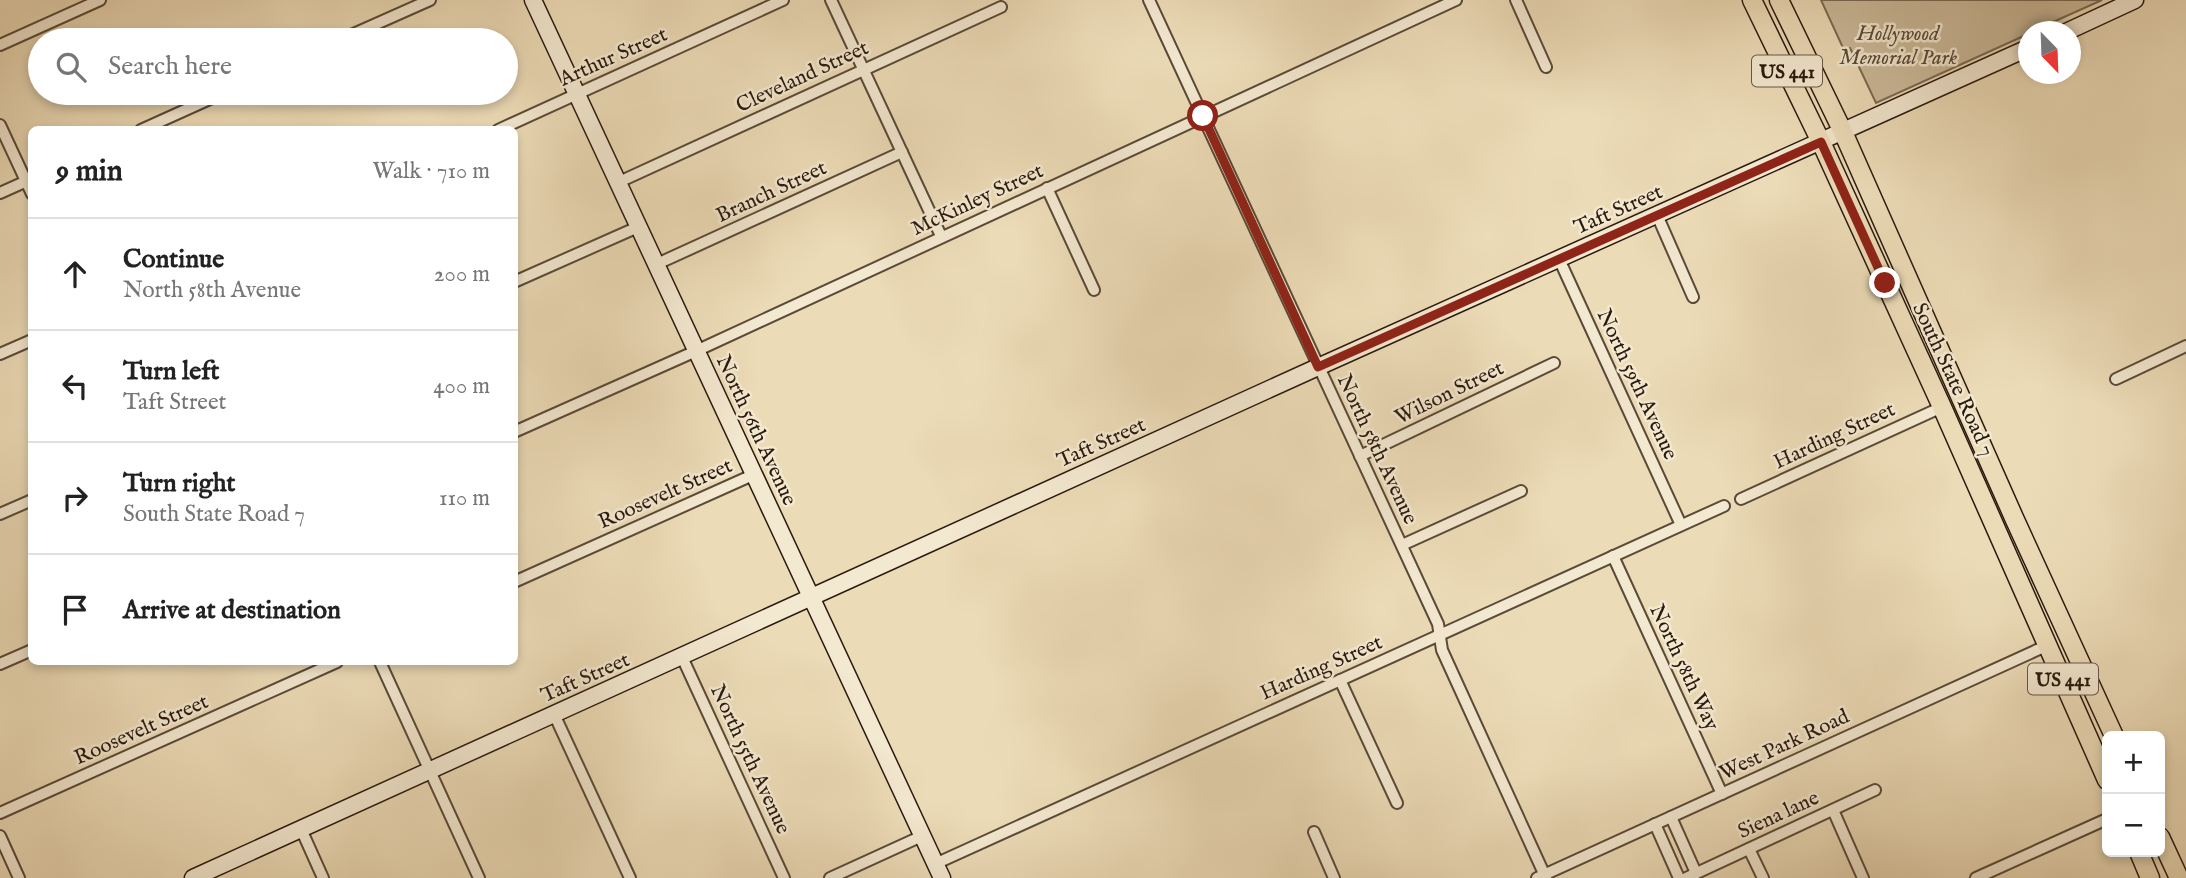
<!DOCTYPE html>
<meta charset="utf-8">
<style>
body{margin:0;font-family:"IM FELL English",serif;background:#f6f6f6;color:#222}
.controls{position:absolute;right:21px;bottom:21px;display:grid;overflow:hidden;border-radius:10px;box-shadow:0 4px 10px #0003}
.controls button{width:63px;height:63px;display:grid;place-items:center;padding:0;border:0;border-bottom:2px solid #e0e0e0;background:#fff;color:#222;font:35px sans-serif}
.compass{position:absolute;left:2018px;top:21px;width:63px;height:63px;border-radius:50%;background:#fff;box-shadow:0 4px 10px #0003;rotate:157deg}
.stop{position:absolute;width:21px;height:21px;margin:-16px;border:5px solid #8f2418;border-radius:50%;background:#fff}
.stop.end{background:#8f2418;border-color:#fff;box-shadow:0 2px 7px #0008}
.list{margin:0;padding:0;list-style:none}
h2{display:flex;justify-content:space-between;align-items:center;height:91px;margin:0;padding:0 28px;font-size:30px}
h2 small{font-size:23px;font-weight:400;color:#767676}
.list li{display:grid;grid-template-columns:46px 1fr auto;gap:21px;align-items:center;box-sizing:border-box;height:112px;padding:0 28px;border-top:2px solid #e0e0e0}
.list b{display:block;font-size:26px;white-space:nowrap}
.list p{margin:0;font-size:23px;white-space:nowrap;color:#767676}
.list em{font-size:23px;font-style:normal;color:#767676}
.icon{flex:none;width:38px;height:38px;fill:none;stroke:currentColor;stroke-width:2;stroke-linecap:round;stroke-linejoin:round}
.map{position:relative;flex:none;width:2186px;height:878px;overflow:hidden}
.search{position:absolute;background:#fff;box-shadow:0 4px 10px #0003;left:28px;top:28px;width:490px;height:77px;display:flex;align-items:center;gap:18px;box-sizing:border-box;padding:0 24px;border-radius:38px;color:#767676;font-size:26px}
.panel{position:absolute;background:#fff;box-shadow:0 4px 10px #0003;left:28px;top:126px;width:490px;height:539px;border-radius:10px}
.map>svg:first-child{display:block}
.green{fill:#cbba9a;stroke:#7a6a54;stroke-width:2}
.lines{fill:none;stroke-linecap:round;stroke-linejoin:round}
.street-casing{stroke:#5a4a38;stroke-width:14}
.secondary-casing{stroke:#2a1a0e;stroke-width:19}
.primary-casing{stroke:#2a1a0e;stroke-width:21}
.street{stroke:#f3e8d0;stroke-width:10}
.secondary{stroke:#f3e8d0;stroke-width:16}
.primary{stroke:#ecdbb7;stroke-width:18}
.route{stroke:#8f2418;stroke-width:9}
.labels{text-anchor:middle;stroke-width:5;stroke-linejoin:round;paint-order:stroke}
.shield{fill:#f3e8d0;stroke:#665848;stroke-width:2}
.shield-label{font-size:19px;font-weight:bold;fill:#2a1a0e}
.park-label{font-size:21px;font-style:italic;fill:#5a4a38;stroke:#f3e8d0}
.street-label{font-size:21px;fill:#2a1a0e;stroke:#f3e8d0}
</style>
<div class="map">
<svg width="2186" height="878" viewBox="0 0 2186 878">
<rect width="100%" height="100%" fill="#ecdbb7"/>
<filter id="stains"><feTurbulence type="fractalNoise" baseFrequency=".00286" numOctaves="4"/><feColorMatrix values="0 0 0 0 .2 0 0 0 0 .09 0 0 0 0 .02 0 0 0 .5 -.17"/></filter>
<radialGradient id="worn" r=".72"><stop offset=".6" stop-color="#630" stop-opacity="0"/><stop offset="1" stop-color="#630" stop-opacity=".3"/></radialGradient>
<path class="green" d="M1821,0H2102L2033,31L2028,32V34L1876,103L1850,48L1844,50Z"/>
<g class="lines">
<defs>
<g id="street">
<path d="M831,0L941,236"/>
<path d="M1149,0L1438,624L1442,650L1546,878"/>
<path d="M1516,0L1546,67"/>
<path d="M340,40L430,0"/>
<path d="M0,45L100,0"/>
<path d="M0,125L32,194"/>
<path d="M141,130L223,93"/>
<path d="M498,130L783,0"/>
<path d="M619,182L1001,7"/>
<path d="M1047,188L1094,290"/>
<path d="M0,193L29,180"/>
<path d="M1657,215L1693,297"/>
<path d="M1559,259L1681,525"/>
<path d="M657,264L902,152"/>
<path d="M514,282L638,227"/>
<path d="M0,354L32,340"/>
<path d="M2116,379L2186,346"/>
<path d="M514,432L696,351L1456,0"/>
<path d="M1360,456L1554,363"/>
<path d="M1741,499L1942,407"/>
<path d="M0,514L32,500"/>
<path d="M1402,545L1521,491"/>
<path d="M1613,556L1722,794"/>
<path d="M514,582L755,474"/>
<path d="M682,657L784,878"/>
<path d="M380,662L479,878"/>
<path d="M0,664L32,650"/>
<path d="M1340,680L1397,803"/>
<path d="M554,714L630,878"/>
<path d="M1833,810L1863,878"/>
<path d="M0,813L337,662"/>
<path d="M1671,817L1696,873"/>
<path d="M1655,824L1679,878"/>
<path d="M301,829L323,878"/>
<path d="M1314,832L1334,878"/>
<path d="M0,836L19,878"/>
<path d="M1749,849L1763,878"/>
<path d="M935,864L1724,506"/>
<path d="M830,878L922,836"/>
<path d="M1537,878L2048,645"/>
<path d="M1686,878L1875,790"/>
<path d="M1976,878L2107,819"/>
</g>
<g id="secondary">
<path d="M533,0L942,878"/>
<path d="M2066,32L2135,0"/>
<path d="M193,878L1318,367L2028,48"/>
</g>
<g id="primary">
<path d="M1752,0L1821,142L1942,407L2107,780"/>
<path d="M1779,0L1843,132L2015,520L2114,736"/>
<path d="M2160,837L2179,878"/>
<path d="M2139,852L2150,878"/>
</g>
</defs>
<use href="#street" class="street-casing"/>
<use href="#secondary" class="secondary-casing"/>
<use href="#primary" class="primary-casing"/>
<use href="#street" class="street"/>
<use href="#secondary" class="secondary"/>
<use href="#primary" class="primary"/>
</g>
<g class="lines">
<path class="route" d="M1203,116L1318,367L1821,142L1885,283"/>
</g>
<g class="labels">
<g class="shield">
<rect x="1752" y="55.5" width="70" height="31" rx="5"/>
<rect x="2028" y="663.5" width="70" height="31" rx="5"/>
</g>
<g class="shield-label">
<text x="1787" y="78">US 441</text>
<text x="2063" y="686">US 441</text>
</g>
<g class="park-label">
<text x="1898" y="40">Hollywood<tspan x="1898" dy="24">Memorial Park</tspan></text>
</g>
<g class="street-label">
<text transform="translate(613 56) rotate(-24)" y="7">Arthur Street</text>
<text transform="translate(802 76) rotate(-25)" y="7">Cleveland Street</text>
<text transform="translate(771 191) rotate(-25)" y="7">Branch Street</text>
<text transform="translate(977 199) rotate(-25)" y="7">McKinley Street</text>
<text transform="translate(1618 209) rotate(-24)" y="7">Taft Street</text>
<text transform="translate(1954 379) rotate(65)" y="7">South State Road 7</text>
<text transform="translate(1638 384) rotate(65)" y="7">North 59th Avenue</text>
<text transform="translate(1449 392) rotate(-26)" y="7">Wilson Street</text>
<text transform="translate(757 430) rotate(65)" y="7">North 56th Avenue</text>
<text transform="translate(1834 435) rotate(-25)" y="7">Harding Street</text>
<text transform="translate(1101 442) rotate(-24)" y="7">Taft Street</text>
<text transform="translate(1378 449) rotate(65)" y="7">North 58th Avenue</text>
<text transform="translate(665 493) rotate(-24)" y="7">Roosevelt Street</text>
<text transform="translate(1321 667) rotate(-24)" y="7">Harding Street</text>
<text transform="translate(1685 667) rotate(65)" y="7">North 58th Way</text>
<text transform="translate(585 677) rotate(-24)" y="7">Taft Street</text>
<text transform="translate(141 729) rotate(-24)" y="7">Roosevelt Street</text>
<text transform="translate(1784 744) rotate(-25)" y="7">West Park Road</text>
<text transform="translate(751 759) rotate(65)" y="7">North 55th Avenue</text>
<text transform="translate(1778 814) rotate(-25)" y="7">Siena lane</text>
</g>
</g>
<rect width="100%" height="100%" filter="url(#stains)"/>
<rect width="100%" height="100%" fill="url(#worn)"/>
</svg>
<div class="controls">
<button>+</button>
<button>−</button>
</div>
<svg class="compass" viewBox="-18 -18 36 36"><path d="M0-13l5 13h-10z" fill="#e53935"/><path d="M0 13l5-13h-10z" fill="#767676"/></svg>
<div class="stop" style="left:1203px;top:116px"></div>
<div class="stop end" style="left:1885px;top:283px"></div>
<div class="search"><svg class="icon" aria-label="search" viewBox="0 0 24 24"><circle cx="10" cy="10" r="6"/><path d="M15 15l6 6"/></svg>Search here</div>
<section class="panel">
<h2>9 min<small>Walk · 710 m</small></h2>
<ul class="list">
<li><svg class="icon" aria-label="ahead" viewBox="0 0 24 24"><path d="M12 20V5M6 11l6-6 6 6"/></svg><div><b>Continue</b><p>North 58th Avenue</p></div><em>200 m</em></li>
<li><svg class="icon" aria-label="left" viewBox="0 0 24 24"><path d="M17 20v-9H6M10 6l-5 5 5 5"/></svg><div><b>Turn left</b><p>Taft Street</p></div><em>400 m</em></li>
<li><svg class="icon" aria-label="right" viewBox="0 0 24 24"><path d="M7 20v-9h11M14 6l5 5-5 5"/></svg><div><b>Turn right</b><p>South State Road 7</p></div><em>110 m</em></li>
<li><svg class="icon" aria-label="arrive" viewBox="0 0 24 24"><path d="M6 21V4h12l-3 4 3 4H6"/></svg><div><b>Arrive at destination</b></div></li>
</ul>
</section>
</div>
